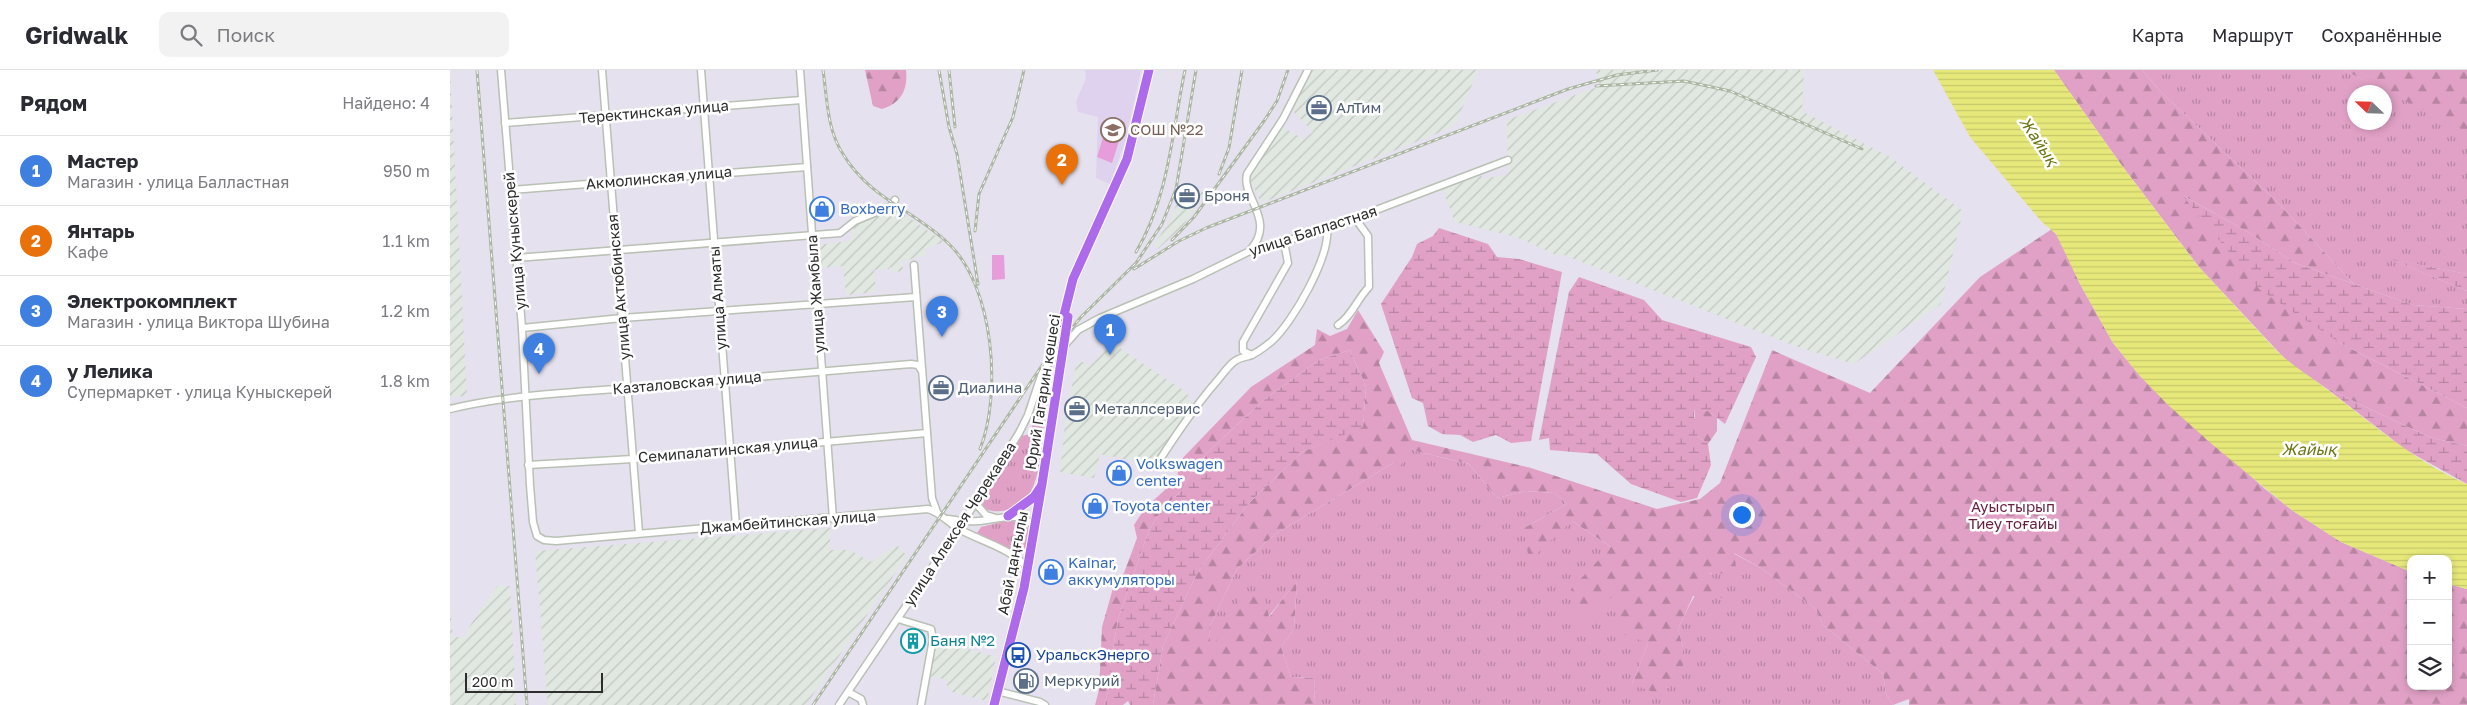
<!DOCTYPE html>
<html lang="ru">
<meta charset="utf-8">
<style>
body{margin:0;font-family:"Golos Text",sans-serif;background:#f2f2f3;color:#2b2b33}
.controls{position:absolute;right:15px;bottom:15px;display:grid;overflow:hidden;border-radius:10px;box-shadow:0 2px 8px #0003}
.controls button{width:45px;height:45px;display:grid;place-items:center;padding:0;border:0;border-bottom:1px solid #e1e1e2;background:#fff;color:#2b2b33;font:25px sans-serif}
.compass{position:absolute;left:1897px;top:15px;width:45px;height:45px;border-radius:50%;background:#fff;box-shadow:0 2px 8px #0003;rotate:293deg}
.scale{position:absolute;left:15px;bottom:12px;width:138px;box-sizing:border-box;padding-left:5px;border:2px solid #2d2d2d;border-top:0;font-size:14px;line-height:18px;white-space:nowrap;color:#2d2d2d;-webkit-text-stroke:4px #fff;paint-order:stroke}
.you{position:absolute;left:1291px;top:444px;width:18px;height:18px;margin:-12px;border:4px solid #fff;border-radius:50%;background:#1a73e8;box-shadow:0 0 0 8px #1a73e833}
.badge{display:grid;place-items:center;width:32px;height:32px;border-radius:50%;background:#59843e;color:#fff;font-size:16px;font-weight:700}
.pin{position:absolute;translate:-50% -41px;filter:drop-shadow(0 1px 2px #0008)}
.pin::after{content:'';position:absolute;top:26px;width:18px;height:15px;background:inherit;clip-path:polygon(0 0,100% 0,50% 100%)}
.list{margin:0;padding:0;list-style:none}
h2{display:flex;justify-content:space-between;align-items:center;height:65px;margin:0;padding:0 20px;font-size:21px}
h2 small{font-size:16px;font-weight:400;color:#7c7c81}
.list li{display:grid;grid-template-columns:32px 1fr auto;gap:15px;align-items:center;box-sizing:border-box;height:70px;padding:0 20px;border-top:1px solid #e1e1e2}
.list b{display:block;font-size:19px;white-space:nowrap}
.list p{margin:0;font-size:16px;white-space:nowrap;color:#7c7c81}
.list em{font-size:16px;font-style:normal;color:#7c7c81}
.icon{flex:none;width:28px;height:28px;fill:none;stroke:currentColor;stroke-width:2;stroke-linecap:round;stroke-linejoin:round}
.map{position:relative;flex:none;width:2017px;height:635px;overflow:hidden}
header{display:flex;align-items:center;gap:30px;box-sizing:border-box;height:70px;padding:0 25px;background:#fff;border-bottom:1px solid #e1e1e2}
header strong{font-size:24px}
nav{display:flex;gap:28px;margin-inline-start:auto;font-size:18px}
.search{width:350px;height:45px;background:#f2f2f3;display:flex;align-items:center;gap:12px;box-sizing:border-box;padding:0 18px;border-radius:10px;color:#7c7c81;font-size:19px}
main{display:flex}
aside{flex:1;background:#fff}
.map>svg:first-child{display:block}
.industrial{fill:url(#industrial-furrows)}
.education{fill:#ded2ee}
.grass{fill:url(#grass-tufts);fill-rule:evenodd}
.forest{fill:url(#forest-firs)}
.wetland{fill:url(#wetland-marsh)}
.pitch{fill:#e79dda}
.water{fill:url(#water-rules)}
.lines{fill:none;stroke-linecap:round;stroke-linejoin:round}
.minor-casing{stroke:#b9c0b4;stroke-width:9}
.major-casing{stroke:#fff;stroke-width:11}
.minor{stroke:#fff;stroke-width:6}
.major{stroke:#ad6aea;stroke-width:9}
.rail-casing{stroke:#abb6a3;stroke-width:3}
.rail{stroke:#fff;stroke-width:1;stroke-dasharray:4;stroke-linecap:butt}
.major-bridge-casing{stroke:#fff;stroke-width:11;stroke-linecap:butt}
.major-bridge{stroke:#ad6aea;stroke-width:9}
.labels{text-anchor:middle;stroke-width:5;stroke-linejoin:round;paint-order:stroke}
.service-label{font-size:15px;fill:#4e5e75;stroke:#fff;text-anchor:start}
.street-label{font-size:15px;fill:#2d2d2d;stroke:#fff}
.education-label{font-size:15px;fill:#785e54;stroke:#fff;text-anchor:start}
.shop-label{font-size:15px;fill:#366cbe;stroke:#fff;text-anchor:start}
.park-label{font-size:15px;fill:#681f40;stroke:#fff}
.culture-label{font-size:15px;fill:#0d838f;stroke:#fff;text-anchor:start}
.transit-label{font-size:15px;fill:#164399;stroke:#fff;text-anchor:start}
.water-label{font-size:16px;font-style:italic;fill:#6d7714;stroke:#fff}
</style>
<header>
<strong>Gridwalk</strong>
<div class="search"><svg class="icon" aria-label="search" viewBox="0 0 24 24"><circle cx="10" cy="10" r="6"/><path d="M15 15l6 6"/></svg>Поиск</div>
<nav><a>Карта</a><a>Маршрут</a><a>Сохранённые</a></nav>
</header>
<main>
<aside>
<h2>Рядом<small>Найдено: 4</small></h2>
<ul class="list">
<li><span class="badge" style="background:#3f7fe0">1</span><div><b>Мастер</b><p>Магазин · улица Балластная</p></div><em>950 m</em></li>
<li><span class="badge" style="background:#e8710a">2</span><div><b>Янтарь</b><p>Кафе</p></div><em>1.1 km</em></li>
<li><span class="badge" style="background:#3f7fe0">3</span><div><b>Электрокомплект</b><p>Магазин · улица Виктора Шубина</p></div><em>1.2 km</em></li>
<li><span class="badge" style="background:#3f7fe0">4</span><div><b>у Лелика</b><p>Супермаркет · улица Куныскерей</p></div><em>1.8 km</em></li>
</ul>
</aside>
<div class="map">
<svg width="2017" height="635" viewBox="0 0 2017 635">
<defs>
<pattern id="industrial-furrows" width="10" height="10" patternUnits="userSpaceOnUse" patternTransform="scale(1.25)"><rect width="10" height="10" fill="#e1e7e1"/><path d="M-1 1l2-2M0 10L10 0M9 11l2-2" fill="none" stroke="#c1c6c1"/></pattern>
<pattern id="grass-tufts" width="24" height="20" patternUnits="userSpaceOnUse" patternTransform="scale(1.25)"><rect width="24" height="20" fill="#e1a1c6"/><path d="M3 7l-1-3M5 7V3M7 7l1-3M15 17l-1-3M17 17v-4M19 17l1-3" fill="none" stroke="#b784a1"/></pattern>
<pattern id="forest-firs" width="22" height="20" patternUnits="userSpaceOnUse" patternTransform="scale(1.25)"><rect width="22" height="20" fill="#e1a1c6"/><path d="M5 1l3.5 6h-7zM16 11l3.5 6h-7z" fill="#b784a1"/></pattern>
<pattern id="wetland-marsh" width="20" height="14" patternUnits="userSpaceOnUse" patternTransform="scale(1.25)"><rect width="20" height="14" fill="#e1a1c6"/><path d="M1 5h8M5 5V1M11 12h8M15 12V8" fill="none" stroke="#b784a1"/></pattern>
<pattern id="water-rules" width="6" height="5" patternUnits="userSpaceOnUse" patternTransform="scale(1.25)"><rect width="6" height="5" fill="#e6e97a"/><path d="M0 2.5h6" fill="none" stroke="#c6c86a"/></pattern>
</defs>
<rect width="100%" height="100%" fill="#e5e1ee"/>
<g class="industrial">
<path d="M0,0L17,326L0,327Z"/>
<path d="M862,0H1028L1007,51L1001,58L811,133L799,106L831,56L853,69L863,62L841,39Z"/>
<path d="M1146,0H1354L1352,41L1440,87L1513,141L1491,234L1404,294L1345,276L1114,185L1109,186L1066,167L1005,152L993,120L1030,105L1034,109L1058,104L1057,50L1150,16Z"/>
<path d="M735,112L755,123L732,157L708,179L704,174L720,151Z"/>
<path d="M447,139L494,172L475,179V186L452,191L453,201L442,202L441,197L438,199L424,200L426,222L396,225L393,196L369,198L367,175L400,171L405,155Z"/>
<path d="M664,270L671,279L736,322L743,335L704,395L650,384L644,408L610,402L616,343L627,292H635L640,296Z"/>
<path d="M380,458V480H400L421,492L447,475L457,486L356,635H98L85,481Z"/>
<path d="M47,516H60L66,635H0V537L3,567H17V560Z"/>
<path d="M487,570L546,587L537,631L502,622L497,615L498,610L479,606Z"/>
</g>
<path class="education" d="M635,0H691L675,72L660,114L646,108L648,47L628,42L626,32L636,8Z"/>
<g class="grass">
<path d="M1692,0H1894L2017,60V204L1944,190L2017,221V239L1963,235L1904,214L1827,132L1709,20ZM1904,22H1934V52H1904Z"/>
<path d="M602,295C599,320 595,346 592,371C590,386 589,403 583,417C574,437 552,447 533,438L532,428L571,366L580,364C587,345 591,308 602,295Z"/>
<path d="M956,372L965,381L1019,394L1047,428L1076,421L1105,423L1117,434L1074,458L1122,451L1161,477L1166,524L1198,573L1182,614L1233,577L1228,559C1244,524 1253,508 1283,483L1311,498L1366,539L1373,555L1433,604L1436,624L1443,635H864L865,608L841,607L831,577L844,559L847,511L818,547L760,580L759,558L787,499L824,465L943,393Z"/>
<path d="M563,449L577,456C581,464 580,476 574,483L569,484L527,463L531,457Z"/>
</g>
<g class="forest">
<path d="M415,0H456C458,20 451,33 432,39L423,36Z"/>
<path d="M1604,0H1692L1709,20L1827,132L1904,214L1845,193L1796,161L1734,126L1890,273L2017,338V376L1979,367L1876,318L1839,293L1749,197L1670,93Z"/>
<path d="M1894,0H2017V62Z"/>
<path d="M1602,159L1610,170L1630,214L1663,273L1690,306L1815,419L1843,441L1891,472L1961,502V616H1998V514L2017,519V635H1459V629L1443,635L1436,624L1433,604L1373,555L1366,539L1311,498L1284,483L1287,504L1260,503L1276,528L1243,526L1228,559L1233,577V602L1211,625L1182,614L1198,573L1167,562L1166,524L1129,552L1121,519L1161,477L1122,451L1079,491L1074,458L1117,434L1105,423L1076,421L1047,428L1019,394L965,381L956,373L952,398L943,393L824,465L787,499L759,558L761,579L790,529L813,519L819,547L847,510L844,559L831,577L841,607L865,608L864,635H703L713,576L747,503L799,433L852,382L913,356L916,317L900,280L869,290L815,329L758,382L742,401L732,420L711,441L699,460L668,549L660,596V615L654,635H645L649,620L652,557L665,511L674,503L687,468L684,455L695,438L728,408L727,394L801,317L865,275L867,259L880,266L897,259L908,240L934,282L929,293L962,370L1081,398L1207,439L1250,429L1270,413L1322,280L1420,323L1530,207Z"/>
<path d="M1244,338L1258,341L1267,348V361L1258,374L1247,366Z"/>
</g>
<g class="wetland">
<path d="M1732,125L1796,161L1845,193L1963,235L2017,239V338L1890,273L1810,220Z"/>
<path d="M989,158L1038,174L1047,187L1069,189L1112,202L1081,371L1061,373L1046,365L1023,372L1010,365L992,364L978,356L973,333L962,328L931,234L962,187L967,174L983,166Z"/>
<path d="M1941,189L2017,204V221Z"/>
<path d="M1129,207L1194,230L1212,250L1301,277L1306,287L1275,354L1258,341L1244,339V347L1251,356L1247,366L1258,374L1261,395L1247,428L1231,432L1181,414L1147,384L1100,380L1099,368L1089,370L1119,222Z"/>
<path d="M900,280L916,317L913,357L852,382L799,433L747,503L713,576L703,635H680L678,631L673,635H654L660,615V596L668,549L699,460L711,441L732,420L742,401L758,382L815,329L869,290Z"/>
<path d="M1876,318L1979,367L2017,376V414L1956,380Z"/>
</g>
<g class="pitch">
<path d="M659,48L675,52L662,93L647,87Z"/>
<path d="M542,185H554L555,209L542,210Z"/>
</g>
<path class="water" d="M1483,0H1604L1670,93L1748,196L1826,280C1842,296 1860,306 1878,320C1923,354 1965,392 2017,414V519L1998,514V489H1961V502L1891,472L1843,441L1763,375L1718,335L1690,306L1663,273L1630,214L1606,164L1591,151L1520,67Z"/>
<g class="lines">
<defs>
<g id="minor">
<path d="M51,0L72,258L80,415L83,452L87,466L94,470L106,471L478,439C492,443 499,454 511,460C533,472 563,479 578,499"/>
<path d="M152,0L189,463"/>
<path d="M251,0L286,456"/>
<path d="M350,0L383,449"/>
<path d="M55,53L352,30"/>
<path d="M61,120L357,97"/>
<path d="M800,180C827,151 791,127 797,104L833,49L858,0"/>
<path d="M66,188L390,163L405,151L441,136L445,130"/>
<path d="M464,195L482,428L487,442"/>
<path d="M888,255C902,246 907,229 919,217L918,166L905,148"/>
<path d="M72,258L172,248L466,227"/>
<path d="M802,285L793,281V272L838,193L834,172"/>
<path d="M0,339C58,325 118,323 177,318C272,310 366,302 461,294L468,295L472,301"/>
<path d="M709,391C727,363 746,335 767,311C773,304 778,296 785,291C789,288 795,287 799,286C807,283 816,276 822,271C843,252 881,186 877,157"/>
<path d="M78,395L183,389L477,363"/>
<path d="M529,428L528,436L536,445L546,448"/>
<path d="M498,449C509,451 518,452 529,451C550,449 569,440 585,457"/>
<path d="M448,549L481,559L483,569L471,635"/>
<path d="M547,621L590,632L595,635"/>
<path d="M398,622L411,629L413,635"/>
<path d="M389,635L513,452L569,363L578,345L593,300L628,260L650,248L743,209L808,177L834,172L905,148L1058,90"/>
</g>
<g id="major">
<path d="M612,253L623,209L677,89L699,0"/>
<path d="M558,446L584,427L590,418"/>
<path d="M544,635L574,518L592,414"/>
</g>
</defs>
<use href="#minor" class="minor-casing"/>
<use href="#major" class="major-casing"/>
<use href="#minor" class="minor"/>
<use href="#major" class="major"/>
<defs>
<g id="rail">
<path d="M27,0L77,635"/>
<path d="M373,0C377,28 377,60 393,84C420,129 464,140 499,174C544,217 552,324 530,379"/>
<path d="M489,0L499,57L507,84L528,214"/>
<path d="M499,0L505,57"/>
<path d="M1146,16L1234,11L1280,21L1412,79"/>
<path d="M769,104L779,78L792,0"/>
<path d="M525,161L529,124L563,47L574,0"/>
<path d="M722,170L744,147L814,51L827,31L838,0"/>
<path d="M686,182C719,127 722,62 735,0"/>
<path d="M684,199L729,171L756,158L1118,19L1167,5L1207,0"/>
<path d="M363,635L597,288L631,247L686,193L712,154L726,119L746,0"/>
</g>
</defs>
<use href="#rail" class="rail-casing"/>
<use href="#rail" class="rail"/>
<defs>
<path id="major-bridge" d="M592,414L618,247"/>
</defs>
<use href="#major-bridge" class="major-bridge-casing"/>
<use href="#major-bridge" class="major-bridge"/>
</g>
<defs>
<symbol id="office-ring" viewBox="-11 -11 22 22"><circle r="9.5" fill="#fff" stroke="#5c6f8a" stroke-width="1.5"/><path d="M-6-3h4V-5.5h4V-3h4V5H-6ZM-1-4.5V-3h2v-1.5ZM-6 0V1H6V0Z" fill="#5c6f8a"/></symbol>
<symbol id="school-ring" viewBox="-11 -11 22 22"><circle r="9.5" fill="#fff" stroke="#8d6e63" stroke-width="1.5"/><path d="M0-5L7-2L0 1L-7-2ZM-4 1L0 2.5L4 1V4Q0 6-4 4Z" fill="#8d6e63"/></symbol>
<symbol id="shop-ring" viewBox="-11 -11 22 22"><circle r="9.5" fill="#fff" stroke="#3f7fe0" stroke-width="1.5"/><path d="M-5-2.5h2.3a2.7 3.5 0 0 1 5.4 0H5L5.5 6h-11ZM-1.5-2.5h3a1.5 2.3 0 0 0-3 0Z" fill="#3f7fe0"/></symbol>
<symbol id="building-ring" viewBox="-11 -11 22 22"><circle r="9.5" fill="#fff" stroke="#0f9aa8" stroke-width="1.5"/><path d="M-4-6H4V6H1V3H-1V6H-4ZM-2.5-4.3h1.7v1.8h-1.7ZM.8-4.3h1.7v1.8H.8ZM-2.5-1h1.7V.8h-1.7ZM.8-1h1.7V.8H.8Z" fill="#0f9aa8"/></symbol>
<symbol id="bus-ring" viewBox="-11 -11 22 22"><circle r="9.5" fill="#fff" stroke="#1a4fb4" stroke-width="1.5"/><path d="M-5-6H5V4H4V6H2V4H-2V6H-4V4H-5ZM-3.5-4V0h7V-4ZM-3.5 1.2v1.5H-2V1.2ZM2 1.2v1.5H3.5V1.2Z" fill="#1a4fb4"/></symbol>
<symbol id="fuel-ring" viewBox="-11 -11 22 22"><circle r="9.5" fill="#fff" stroke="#5c6f8a" stroke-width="1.5"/><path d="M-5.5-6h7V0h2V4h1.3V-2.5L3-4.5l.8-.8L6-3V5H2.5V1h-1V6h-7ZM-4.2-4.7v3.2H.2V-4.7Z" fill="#5c6f8a"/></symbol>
</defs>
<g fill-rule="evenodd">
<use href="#office-ring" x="855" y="24" width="28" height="28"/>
<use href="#school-ring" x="649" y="46" width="28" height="28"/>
<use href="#office-ring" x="723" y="112" width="28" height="28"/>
<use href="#shop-ring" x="358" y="125" width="28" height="28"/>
<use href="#office-ring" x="477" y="304" width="28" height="28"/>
<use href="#office-ring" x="613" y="325" width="28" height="28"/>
<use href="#shop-ring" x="655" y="389" width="28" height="28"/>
<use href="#shop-ring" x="631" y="422" width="28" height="28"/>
<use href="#shop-ring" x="587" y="488" width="28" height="28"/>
<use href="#building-ring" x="449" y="557" width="28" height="28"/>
<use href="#bus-ring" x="554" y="571" width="28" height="28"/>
<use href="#fuel-ring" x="562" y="597" width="28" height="28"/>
</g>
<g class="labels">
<g class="service-label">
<text x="886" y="43">АлТим</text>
<text x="754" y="131">Броня</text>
<text x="508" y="323">Диалина</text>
<text x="644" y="344">Металлсервис</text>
<text x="594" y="616">Меркурий</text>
</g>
<g class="street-label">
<text transform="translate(204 42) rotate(-5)" y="5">Теректинская улица</text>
<text transform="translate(209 108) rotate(-5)" y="5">Акмолинская улица</text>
<text transform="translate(863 161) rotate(-18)" y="5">улица Балластная</text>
<text transform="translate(65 171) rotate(-95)" y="5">улица Куныскерей</text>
<text transform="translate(169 217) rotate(-95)" y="5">улица Актюбинская</text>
<text transform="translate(366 224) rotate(-94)" y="5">улица Жамбыла</text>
<text transform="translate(268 228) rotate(-94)" y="5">улица Алматы</text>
<text transform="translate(237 313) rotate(-5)" y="5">Казталовская улица</text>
<text transform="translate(593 322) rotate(-81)" y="5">Юрий Гагарин көшесі</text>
<text transform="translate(278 380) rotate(-5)" y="5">Семипалатинская улица</text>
<text transform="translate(338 452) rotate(-4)" y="5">Джамбейтинская улица</text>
<text transform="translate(510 454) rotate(-57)" y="5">улица Алексея Черекаева</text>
<text transform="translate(563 493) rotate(-79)" y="5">Абай даңғылы</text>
</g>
<g class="education-label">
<text x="680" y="65">СОШ №22</text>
</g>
<g class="shop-label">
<text x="390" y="144">Boxberry</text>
<text x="686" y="399">Volkswagen<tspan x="686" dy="17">center</tspan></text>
<text x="662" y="441">Toyota center</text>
<text x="618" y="498">Kainar,<tspan x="618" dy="17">аккумуляторы</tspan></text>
</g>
<g class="park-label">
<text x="1563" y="442">Ауыстырып<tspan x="1563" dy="17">Тиеу тоғайы</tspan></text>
</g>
<g class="culture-label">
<text x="480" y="576">Баня №2</text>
</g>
<g class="transit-label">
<text x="586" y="590">УральскЭнерго</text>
</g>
<g class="water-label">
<text transform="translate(1589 71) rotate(56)" y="6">Жайық</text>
<text x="1859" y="385">Жайық</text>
</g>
</g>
</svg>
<div class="controls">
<button>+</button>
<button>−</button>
<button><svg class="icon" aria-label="layers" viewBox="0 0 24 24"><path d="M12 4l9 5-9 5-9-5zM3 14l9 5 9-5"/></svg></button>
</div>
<svg class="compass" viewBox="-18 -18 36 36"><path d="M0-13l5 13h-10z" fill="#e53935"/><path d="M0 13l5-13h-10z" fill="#7c7c81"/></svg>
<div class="scale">200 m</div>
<div class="you"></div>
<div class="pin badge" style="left:660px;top:285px;background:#3f7fe0">1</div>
<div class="pin badge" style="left:612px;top:115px;background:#e8710a">2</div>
<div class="pin badge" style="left:492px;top:267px;background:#3f7fe0">3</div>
<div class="pin badge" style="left:89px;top:304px;background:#3f7fe0">4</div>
</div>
</main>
